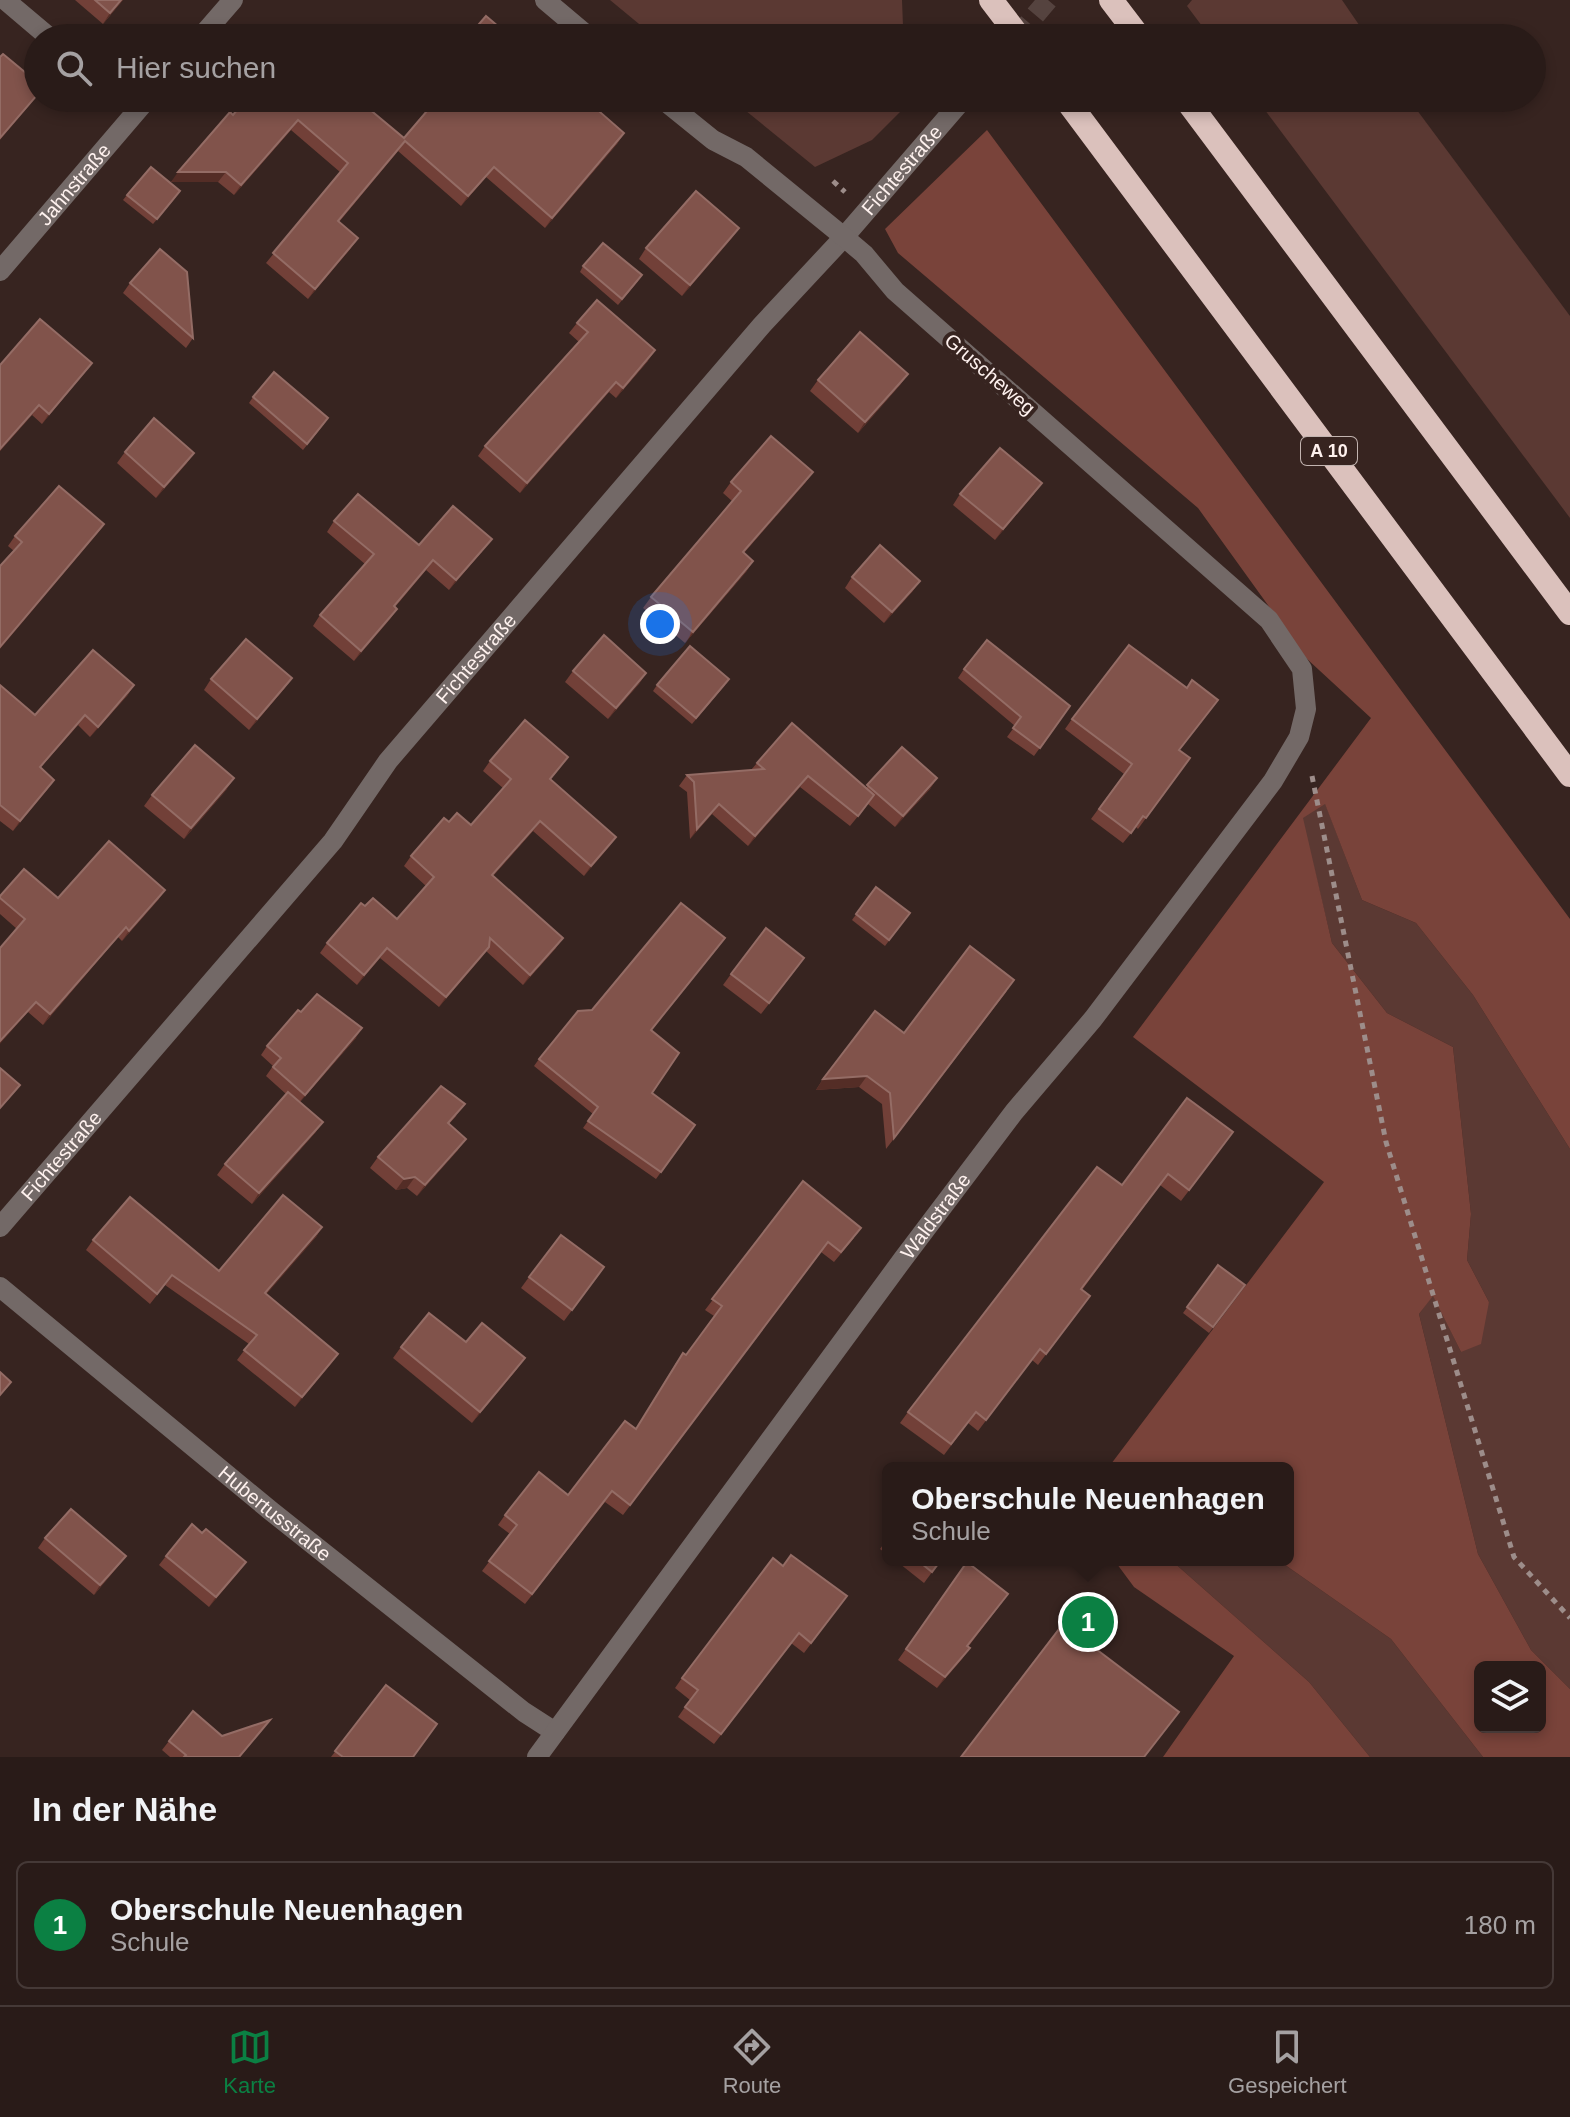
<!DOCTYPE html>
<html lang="de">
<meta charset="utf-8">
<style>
body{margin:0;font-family:Arial,sans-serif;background:#312421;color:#f1f3f6}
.controls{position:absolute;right:24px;bottom:24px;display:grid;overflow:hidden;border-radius:12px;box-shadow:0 4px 12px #0003}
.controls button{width:72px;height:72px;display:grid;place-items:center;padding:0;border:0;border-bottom:2px solid #453937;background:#291b18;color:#f1f3f6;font:40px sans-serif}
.you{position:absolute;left:660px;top:624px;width:28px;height:28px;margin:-20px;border:6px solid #fff;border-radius:50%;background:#1a73e8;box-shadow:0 0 0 12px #1a73e833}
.badge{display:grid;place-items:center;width:52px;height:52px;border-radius:50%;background:#0b8043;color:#fff;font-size:26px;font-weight:700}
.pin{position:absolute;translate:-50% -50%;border:4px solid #fff;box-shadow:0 2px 8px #0006}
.popup{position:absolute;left:882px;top:1462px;width:412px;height:104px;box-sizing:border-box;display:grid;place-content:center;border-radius:12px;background:#291b18;filter:drop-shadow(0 2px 6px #0005);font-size:26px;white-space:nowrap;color:#a5a1a2}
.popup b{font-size:30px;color:#f1f3f6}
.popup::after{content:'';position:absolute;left:50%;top:100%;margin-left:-16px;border:16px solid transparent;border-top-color:#291b18}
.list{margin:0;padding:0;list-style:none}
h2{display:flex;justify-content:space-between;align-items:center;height:104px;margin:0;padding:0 32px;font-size:34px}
h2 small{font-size:26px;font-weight:400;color:#a5a1a2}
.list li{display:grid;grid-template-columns:52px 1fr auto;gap:24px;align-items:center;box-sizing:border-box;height:128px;margin:0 16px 16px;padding:0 16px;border:2px solid #453937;border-radius:12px}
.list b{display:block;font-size:30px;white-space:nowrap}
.list p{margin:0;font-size:26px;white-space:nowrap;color:#a5a1a2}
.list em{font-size:26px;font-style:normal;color:#a5a1a2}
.icon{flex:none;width:44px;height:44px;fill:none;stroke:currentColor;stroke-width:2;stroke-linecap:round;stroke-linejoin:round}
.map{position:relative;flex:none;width:1570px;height:1757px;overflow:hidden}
.search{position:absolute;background:#291b18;box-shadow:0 4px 12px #0003;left:24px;right:24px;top:24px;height:88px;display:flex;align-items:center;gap:20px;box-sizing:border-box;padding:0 28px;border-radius:44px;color:#a5a1a2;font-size:30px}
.sheet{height:248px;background:#291b18}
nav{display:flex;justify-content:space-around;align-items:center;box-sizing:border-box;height:112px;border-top:2px solid #453937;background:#291b18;font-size:22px;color:#a5a1a2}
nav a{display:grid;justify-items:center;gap:4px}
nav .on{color:#0b8043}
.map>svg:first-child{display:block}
.green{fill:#5b3933}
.forest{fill:#79433a;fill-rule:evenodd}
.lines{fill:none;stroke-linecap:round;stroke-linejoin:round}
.minor-tunnel{stroke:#55433f;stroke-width:20;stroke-dasharray:20 10;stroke-linecap:butt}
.path{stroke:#9d8d8a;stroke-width:5;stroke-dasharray:6 6;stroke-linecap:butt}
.minor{stroke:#736967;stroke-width:20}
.highway{stroke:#dbc1bc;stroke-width:24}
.highway-bridge{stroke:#dbc1bc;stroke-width:24}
.wall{fill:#724038}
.shaded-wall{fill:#542d26}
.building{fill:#81534b;stroke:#946c65;stroke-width:2}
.labels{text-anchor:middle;stroke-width:8;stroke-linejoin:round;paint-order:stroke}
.shield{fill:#372420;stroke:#c2b4b0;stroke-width:2}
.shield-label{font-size:18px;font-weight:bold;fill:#fef1ee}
.street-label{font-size:20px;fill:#fef1ee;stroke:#372420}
</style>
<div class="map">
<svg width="1570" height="1757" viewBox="0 0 1570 1757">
<rect width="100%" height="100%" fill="#372420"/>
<g class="green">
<path d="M610,0H902L903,26L917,38H656Z"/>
<path d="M1192,0H1342L1368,38H1211L1187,6Z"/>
<path d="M730,98H914L872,140L815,167Z"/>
<path d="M1256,98H1408L1570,316V518Z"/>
<path d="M1325,803L1362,900L1416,923L1473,995L1570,1149V1689L1531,1650L1478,1554L1419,1314L1433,1295L1461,1352L1489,1302L1467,1260L1471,1214L1453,1047L1387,1013L1332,943L1302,818Z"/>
<path d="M1171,1560H1278L1391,1639L1483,1757H1370L1309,1682Z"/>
</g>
<g class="forest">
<path d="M987,130L1570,919V1149L1473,995L1416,923L1362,900L1325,804L1303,818L1332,943L1387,1013L1453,1047L1471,1214L1467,1260L1489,1302L1481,1344L1461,1352L1433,1296L1419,1314L1478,1554L1531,1650L1570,1689V1757H1483L1391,1639L1278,1560H1288V1468H1108L1324,1182L1133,1037L1371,718L1306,658L1198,508L898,253L885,229ZM1480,1667H1540V1727H1480Z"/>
<path d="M1114,1560H1171L1309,1682L1370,1757H1163L1234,1656L1134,1587Z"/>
</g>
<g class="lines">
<path class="minor-tunnel" d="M1016,38L1048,0"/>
<g class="path">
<path d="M833,181L845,192"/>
<path d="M1312,776L1386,1142L1514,1557L1570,1618"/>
</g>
<g class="minor">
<path d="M5,0L50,38"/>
<path d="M545,0L590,38"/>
<path d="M200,38L233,0"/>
<path id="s1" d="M0,271L148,98"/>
<path id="s2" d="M0,1227L333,841L388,761L762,325L844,237L964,98"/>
<path id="s3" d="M0,1287L271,1511L524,1712L555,1732"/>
<path id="s4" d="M537,1757L903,1259L1014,1112L1093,1019L1273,781L1299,737L1306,709L1302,669L1269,620L895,291L864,254L844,237L746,157L713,140L661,98"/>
</g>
<g class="highway">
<path d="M1111,0L1140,38"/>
<path d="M1065,98L1570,775"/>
<path d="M1185,98L1570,613"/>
</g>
<path class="highway-bridge" d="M991,0L1020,38"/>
</g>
<g class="wall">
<path d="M75,0H123L103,24Z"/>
<path d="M247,98L404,138L577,105L624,133L617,144L545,228L486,177L461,206L398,151L339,222L351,248L308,299L266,263L340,172L291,130L234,195L218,182H171Z"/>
<path d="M127,195L176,197L153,224L123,200Z"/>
<path d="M739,228L731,239L682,296L639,259L646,248Z"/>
<path d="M583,266L638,281L618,305L580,272Z"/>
<path d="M130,283L193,338L186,348L123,293Z"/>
<path d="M577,323L648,361L616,398L609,392L520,493L478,456L485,446L579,342L569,333Z"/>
<path d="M92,363L42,424L32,415L0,451V365Z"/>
<path d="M908,374L900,385L858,433L810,391L818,380Z"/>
<path d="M253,397L324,424L303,450L249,403Z"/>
<path d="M125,452L194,453L186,464L156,498L117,463Z"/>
<path d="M813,472L805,483L744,553L753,561L746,572L685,643L643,608L651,597L732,501L723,493L731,482Z"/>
<path d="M960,494H1034L995,540L953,505Z"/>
<path d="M334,521L419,545L492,539L484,549L449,590L426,570L395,607L397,609L390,619L354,661L313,626L320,615L365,564L327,532Z"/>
<path d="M97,534L14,551L8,546L15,536Z"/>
<path d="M852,577L920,581L912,592L884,623L845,588Z"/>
<path d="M964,669L1070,706L1034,756L1007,737L1015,726L958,678Z"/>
<path d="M573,671L646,673L639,684L608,719L565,682Z"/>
<path d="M292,678L284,689L249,730L204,690L211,679Z"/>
<path d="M134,685L127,696L90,737L78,725L40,768L54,780L13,831L0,821V686L35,715Z"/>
<path d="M657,685H725L692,724L653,691Z"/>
<path d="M1187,688L1218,700L1179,750L1190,758L1138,829L1136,827L1123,843L1091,819L1124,774L1065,729L1072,719Z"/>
<path d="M902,747L937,778L930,789L895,827L868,804L850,826L800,787L748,846L712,814L690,839L687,792L679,786L687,775L751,770L757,763L866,788Z"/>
<path d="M568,757L550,780L616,837L584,876L533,831L493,876L556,948L523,985L486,951L439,1007L380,958L357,985L320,953L327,943L365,906L397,919L426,886L404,866L411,856L449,822L471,825L503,788L483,771L490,761Z"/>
<path d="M227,789L184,839L144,806L152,795Z"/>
<path d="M876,887L910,913L885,946L852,920Z"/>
<path d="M165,890L158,900L122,941L118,937L43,1025L28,1012L17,929L0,914V896L58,898Z"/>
<path d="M725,938L651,1030L652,1093L695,1125L656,1179L583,1128L593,1114L534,1066L539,1059L592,1010Z"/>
<path d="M796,969L761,1014L723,985L731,974Z"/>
<path d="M1007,991L886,1149L882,1104L859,1087L816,1090L823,1079L904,1033Z"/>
<path d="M301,1012L356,1038L300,1102L323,1122L315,1133L252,1204L217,1175L225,1164L286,1094L266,1076L273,1066L261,1055L267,1046Z"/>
<path d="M457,1115L449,1124L458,1150L417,1196L407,1188L396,1190L370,1168L378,1157Z"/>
<path d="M1225,1143L1181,1201L1160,1185L1082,1290L1090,1296L1038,1365L1032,1360L978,1431L968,1423L944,1455L900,1423L908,1412L1122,1185Z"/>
<path d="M803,1181L854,1238L834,1262L821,1252L623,1515L605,1502L525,1604L482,1571L510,1534L498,1525L505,1515L568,1495L636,1429L676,1363L683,1353L686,1355L714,1316L705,1310Z"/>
<path d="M322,1227L316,1237L266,1294L338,1354L295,1407L237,1360L249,1344L165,1285L150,1304L86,1250L93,1240L219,1271Z"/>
<path d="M1218,1265L1245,1285L1209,1333L1183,1313Z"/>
<path d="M604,1267L564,1321L521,1288L529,1277Z"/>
<path d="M466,1342L517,1369L472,1423L393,1358L401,1347Z"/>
<path d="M202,1533L246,1562L209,1607L159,1565L166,1556Z"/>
<path d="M45,1538L119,1565L94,1595L38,1548Z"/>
<path d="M888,1538V1555L880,1549Z"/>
<path d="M895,1560H941L924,1583Z"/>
<path d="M967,1562L1000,1605L968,1647L962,1659L937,1688L898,1660Z"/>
<path d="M783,1566L847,1596L804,1653L791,1643L714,1744L678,1717L690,1700L675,1688L682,1678Z"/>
<path d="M386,1685L413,1757H331Z"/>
<path d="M270,1720L240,1757H170L162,1750L169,1741L222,1736Z"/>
</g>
<g class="shaded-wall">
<path d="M121,0H123L103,24L110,13Z"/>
<path d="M38,94V95L0,140V138Z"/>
<path d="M298,120L291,130L234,195L241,185Z"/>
<path d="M624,133L617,144L545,228L552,218Z"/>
<path d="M405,141L398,151L331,231L338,221Z"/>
<path d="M494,167L486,177L461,206L468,196Z"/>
<path d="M178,172H226L218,182H171Z"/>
<path d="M739,228L731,239L682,296L690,285Z"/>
<path d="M358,238L351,248L308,299L315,289Z"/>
<path d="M655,350L648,361L616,398L623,388Z"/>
<path d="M92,363L84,373L42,424L49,414Z"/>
<path d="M908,374L900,385L858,433L865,422Z"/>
<path d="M616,382L609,392L520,493L527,483Z"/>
<path d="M39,405L32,415L0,451V449Z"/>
<path d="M194,453L186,464L156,498L164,487Z"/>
<path d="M813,472L805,483L735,563L743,552Z"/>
<path d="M1042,483L1034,494L995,540L1003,529Z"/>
<path d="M104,524L97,534L0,649V647Z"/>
<path d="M492,539L484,549L449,590L456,580Z"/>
<path d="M433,560L426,570L387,616L394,606Z"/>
<path d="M753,561L746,572L685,643L693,632Z"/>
<path d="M920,581L912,592L884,623L892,612Z"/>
<path d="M397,609L390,619L354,661L361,651Z"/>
<path d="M646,673L639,684L608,719L616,708Z"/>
<path d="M292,678L284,689L249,730L257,719Z"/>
<path d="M134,685L127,696L90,737L98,727Z"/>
<path d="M85,715L78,725L32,777L40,767Z"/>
<path d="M808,776L800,787L748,846L755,836Z"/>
<path d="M234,778L227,789L184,839L191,828Z"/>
<path d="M937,778L930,789L895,827L903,816Z"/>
<path d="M54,780L47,790L13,831L20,821Z"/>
<path d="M719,804L712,814L690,839L697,829Z"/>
<path d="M540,821L533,831L485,885L492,875Z"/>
<path d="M616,837L609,847L584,876L591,866Z"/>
<path d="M165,890L158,900L122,941L129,931Z"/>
<path d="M126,927L118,937L43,1025L50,1014Z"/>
<path d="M563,938L556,948L523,985L530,975Z"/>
<path d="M489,947L482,957L439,1007L446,997Z"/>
<path d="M387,948L380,958L357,985L364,975Z"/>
<path d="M36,1002L28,1012L0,1044V1041Z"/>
<path d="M362,1028L356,1038L298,1104L305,1095Z"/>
<path d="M867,1076L859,1087L816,1090L823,1079Z"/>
<path d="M323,1122L315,1133L252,1204L259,1193Z"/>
<path d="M466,1139L458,1150L417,1196L425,1185Z"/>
<path d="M415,1177L407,1188L396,1190L404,1179Z"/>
<path d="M322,1227L316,1237L259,1303L265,1293Z"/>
<path d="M338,1354L331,1364L295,1407L302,1397Z"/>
<path d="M525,1358L517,1369L472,1423L480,1412Z"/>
<path d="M126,1556L119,1565L94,1595L100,1585Z"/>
<path d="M246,1562L239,1572L209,1607L216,1597Z"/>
<path d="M970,1648L962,1659L937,1688L945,1677Z"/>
</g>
<g class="building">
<path d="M95,0H121L110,13Z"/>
<path d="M486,16L512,38H467Z"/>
<path d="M3,54L38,83V94L0,138V57Z"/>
<path d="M247,98H356L404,138L438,98H568L577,105L584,98L624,133L552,218L494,167L468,196L405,141L338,221L358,238L315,289L273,253L348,163L298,120L241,185L226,172H178L230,112L233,115Z"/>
<path d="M151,167L180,191L157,219L127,195Z"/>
<path d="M696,191L739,228L690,285L646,248Z"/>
<path d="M603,243L642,275L622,299L583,266Z"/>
<path d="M160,249L187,272L193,338L130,283Z"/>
<path d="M597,300L655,350L623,388L616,382L527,483L485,446L588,332L577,323Z"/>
<path d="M40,319L92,363L49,414L39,405L0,449V365Z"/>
<path d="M860,332L908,374L865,422L818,380Z"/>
<path d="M274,372L328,418L307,444L253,397Z"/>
<path d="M154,418L194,453L164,487L125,452Z"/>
<path d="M771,436L813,472L743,552L753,561L693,632L651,597L741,491L731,482Z"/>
<path d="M1000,448L1042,483L1003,529L960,494Z"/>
<path d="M59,486L104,524L0,647V566L22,542L15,536Z"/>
<path d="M358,494L419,545L453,506L492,539L456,580L433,560L394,606L397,609L361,651L320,615L374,554L334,521Z"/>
<path d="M880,545L920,581L892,612L852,577Z"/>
<path d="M604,635L646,673L616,708L573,671Z"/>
<path d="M246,639L292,678L257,719L211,679Z"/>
<path d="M987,640L1070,706L1040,748L1013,728L1021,717L964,669Z"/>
<path d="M1129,645L1187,688L1192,680L1218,700L1179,750L1190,758L1146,818L1143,816L1131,833L1099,809L1132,764L1072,719Z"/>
<path d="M690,646L729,679L696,718L657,685Z"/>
<path d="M93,650L134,685L98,727L85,715L40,767L54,780L20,821L0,805V685L35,715Z"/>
<path d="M525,720L568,757L550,779L616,837L591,866L540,821L492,875L563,938L530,975L490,938L489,947L446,997L387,948L364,975L327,943L361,903L365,906L373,898L397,919L434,877L411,856L444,818L449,822L457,813L471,825L511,779L490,761Z"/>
<path d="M792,723L874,795L858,816L808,776L755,836L719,804L697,829L694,782L687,775L764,769L757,763Z"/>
<path d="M195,745L234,778L191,828L152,795Z"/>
<path d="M902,747L937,778L903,816L867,785Z"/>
<path d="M109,841L165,890L129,931L126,927L50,1014L36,1002L0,1041V948L25,919L0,898V896L24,869L58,898Z"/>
<path d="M876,887L910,913L889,940L856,914Z"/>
<path d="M681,903L725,938L651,1030L679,1053L652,1093L695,1125L661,1172L588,1121L598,1107L539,1059L578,1011L592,1010Z"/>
<path d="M766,928L804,958L769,1003L731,974Z"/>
<path d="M970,946L1014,980L894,1138L890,1093L867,1076L823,1079L875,1011L904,1033Z"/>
<path d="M317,994L362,1028L305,1095L273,1067L281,1058L267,1046L298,1010L301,1012Z"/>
<path d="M0,1068L20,1085L0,1108Z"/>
<path d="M441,1086L465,1104L448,1123L466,1139L425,1185L415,1177L404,1179L378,1157Z"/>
<path d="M288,1092L323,1122L259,1193L225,1164Z"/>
<path d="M1187,1098L1233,1132L1189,1190L1168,1174L1081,1289L1090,1296L1046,1354L1040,1349L986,1420L976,1412L951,1444L908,1412L1097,1167L1122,1185Z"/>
<path d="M803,1181L861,1228L841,1252L828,1242L630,1505L612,1491L532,1594L489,1561L517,1525L505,1515L539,1472L568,1495L625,1421L636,1429L683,1353L686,1355L722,1306L712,1299Z"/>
<path d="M283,1195L322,1227L265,1293L338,1354L302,1397L244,1350L257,1335L172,1275L157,1294L93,1240L130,1197L219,1271Z"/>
<path d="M561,1235L604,1267L572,1310L529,1277Z"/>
<path d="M1218,1265L1245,1285L1213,1327L1187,1307Z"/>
<path d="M429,1313L466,1342L482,1323L525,1358L480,1412L401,1347Z"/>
<path d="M0,1372L11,1382L0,1395Z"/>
<path d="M71,1509L126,1556L100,1585L45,1538Z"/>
<path d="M192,1524L202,1533L206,1529L246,1562L216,1597L166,1556Z"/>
<path d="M791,1555L847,1596L811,1643L799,1633L721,1734L685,1707L698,1690L682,1678L773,1558L783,1566Z"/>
<path d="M917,1560H941L932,1572Z"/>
<path d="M967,1562L1008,1594L967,1646L970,1648L945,1677L906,1649Z"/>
<path d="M1063,1624L1179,1712L1144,1757H961Z"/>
<path d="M386,1685L437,1724L413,1757H343L335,1751Z"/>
<path d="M193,1711L222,1736L270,1720L239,1757H184L186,1755L169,1741Z"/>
</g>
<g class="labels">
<rect class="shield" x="1301" y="437" width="56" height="28" rx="6"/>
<g class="shield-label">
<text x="1329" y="457">A 10</text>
</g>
<g class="street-label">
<text dy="7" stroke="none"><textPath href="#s2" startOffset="1390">Fichtestraße</textPath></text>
<text dy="7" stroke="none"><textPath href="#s1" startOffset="114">Jahnstraße</textPath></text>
<text transform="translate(990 374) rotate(41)" y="7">Gruscheweg</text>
<text dy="7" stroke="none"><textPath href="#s2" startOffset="742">Fichtestraße</textPath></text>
<text dy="7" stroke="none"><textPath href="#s2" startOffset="94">Fichtestraße</textPath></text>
<text dy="7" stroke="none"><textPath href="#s4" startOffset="672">Waldstraße</textPath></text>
<text dy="7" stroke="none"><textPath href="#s3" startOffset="356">Hubertusstraße</textPath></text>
</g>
</g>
</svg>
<div class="controls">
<button><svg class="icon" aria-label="layers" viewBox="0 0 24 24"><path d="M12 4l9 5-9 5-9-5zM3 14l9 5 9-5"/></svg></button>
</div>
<div class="you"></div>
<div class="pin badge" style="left:1088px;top:1622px">1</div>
<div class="popup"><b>Oberschule Neuenhagen</b>Schule</div>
<div class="search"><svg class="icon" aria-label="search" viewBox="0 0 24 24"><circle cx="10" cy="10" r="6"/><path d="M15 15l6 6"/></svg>Hier suchen</div>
</div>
<section class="sheet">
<h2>In der Nähe<small></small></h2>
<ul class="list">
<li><span class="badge">1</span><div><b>Oberschule Neuenhagen</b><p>Schule</p></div><em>180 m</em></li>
</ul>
</section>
<nav>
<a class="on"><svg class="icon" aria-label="map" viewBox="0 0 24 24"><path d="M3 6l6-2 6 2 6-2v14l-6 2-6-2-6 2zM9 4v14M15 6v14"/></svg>Karte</a>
<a><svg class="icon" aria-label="directions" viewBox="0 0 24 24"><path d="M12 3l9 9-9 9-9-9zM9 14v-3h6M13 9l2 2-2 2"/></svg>Route</a>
<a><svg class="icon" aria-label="saved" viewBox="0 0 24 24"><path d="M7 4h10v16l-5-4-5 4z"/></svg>Gespeichert</a>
</nav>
